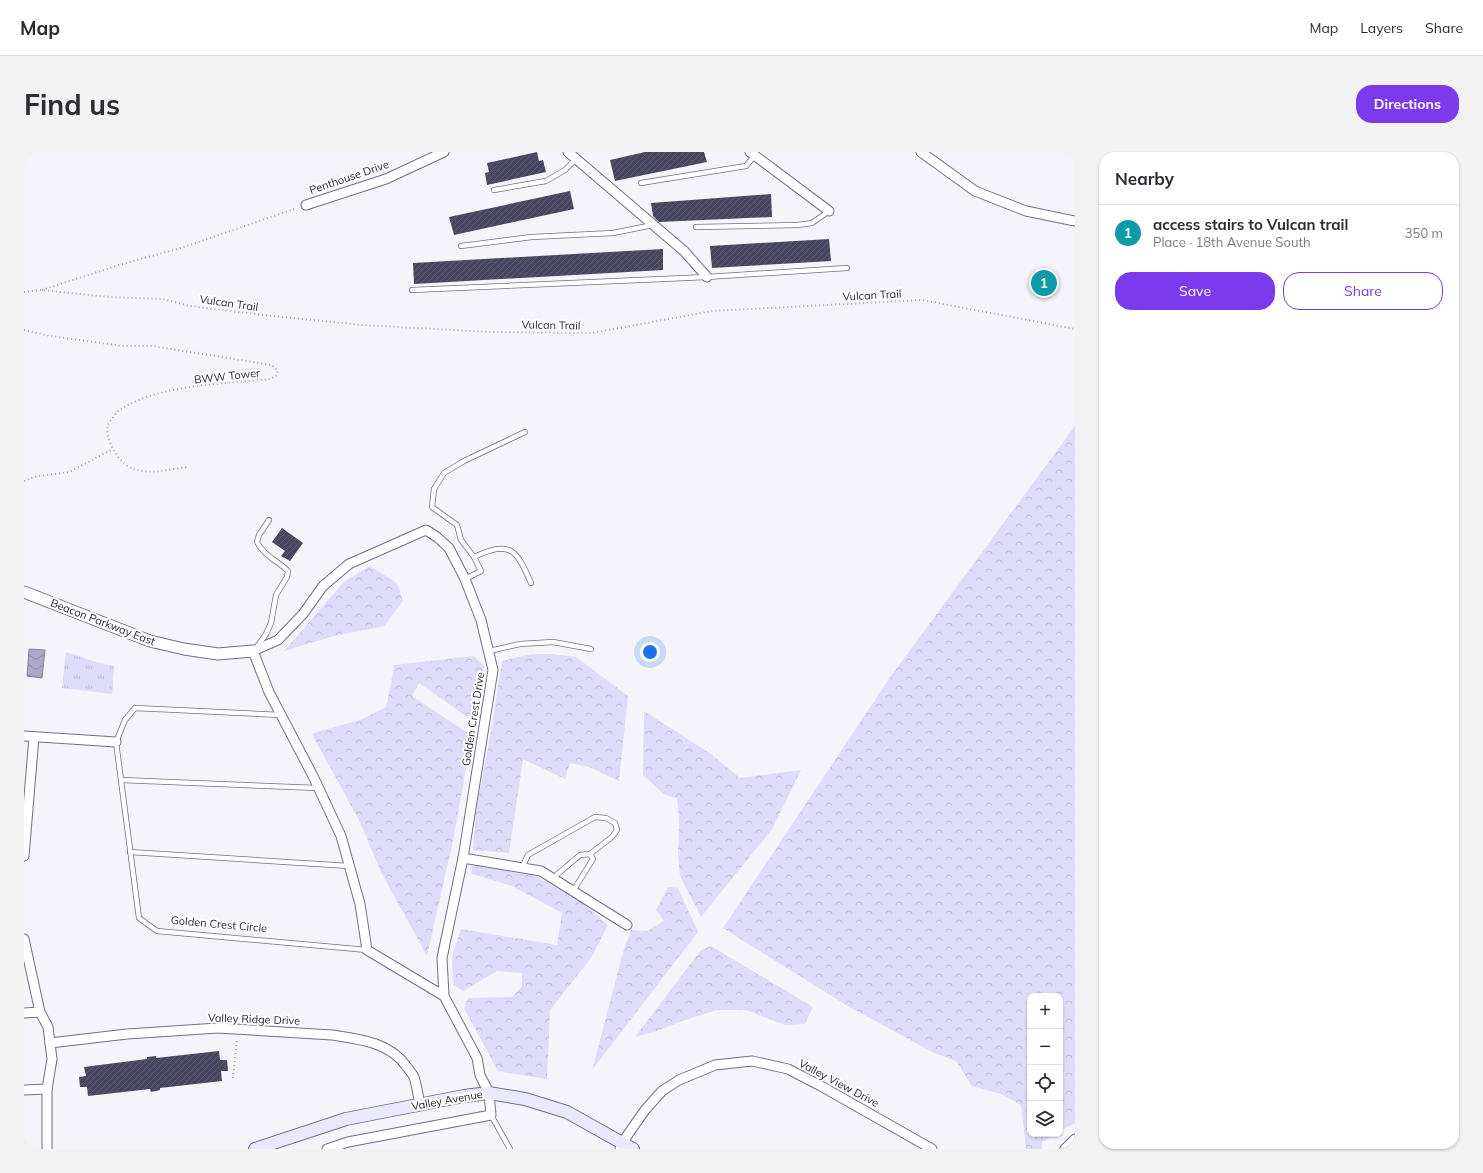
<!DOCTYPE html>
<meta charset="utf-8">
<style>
body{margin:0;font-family:Mulish,sans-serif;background:#f2f2f3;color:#2b2b33}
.controls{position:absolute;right:12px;bottom:12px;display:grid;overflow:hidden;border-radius:8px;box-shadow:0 1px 3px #0004}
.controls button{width:36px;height:36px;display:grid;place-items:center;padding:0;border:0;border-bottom:1px solid #e1e1e2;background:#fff;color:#2b2b33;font:20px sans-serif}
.you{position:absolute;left:626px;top:500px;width:14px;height:14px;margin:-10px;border:3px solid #fff;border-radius:50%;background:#1a73e8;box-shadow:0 0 0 6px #1a73e833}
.badge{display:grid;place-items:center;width:26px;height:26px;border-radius:50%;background:#7c3aed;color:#fff;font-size:13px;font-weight:700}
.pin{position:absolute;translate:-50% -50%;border:2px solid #fff;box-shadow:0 1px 4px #0006}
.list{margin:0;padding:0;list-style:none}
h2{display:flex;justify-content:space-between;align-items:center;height:52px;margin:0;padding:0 16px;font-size:17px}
h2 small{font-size:13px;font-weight:400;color:#7c7c81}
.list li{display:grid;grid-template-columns:26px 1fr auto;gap:12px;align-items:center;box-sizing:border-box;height:56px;padding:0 16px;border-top:1px solid #e1e1e2}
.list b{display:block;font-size:15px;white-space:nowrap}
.list p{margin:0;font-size:13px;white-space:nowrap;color:#7c7c81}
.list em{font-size:13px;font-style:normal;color:#7c7c81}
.actions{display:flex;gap:8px;padding:12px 16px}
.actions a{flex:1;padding:9px 0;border:1px solid #7c3aed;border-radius:16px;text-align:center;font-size:14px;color:#7c3aed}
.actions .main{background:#7c3aed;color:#fff}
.icon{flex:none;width:22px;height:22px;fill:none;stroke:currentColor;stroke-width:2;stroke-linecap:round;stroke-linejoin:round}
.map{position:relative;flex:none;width:1051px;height:997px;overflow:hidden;border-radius:16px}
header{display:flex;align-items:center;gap:24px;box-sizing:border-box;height:56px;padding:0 20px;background:#fff;border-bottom:1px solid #e1e1e2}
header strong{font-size:19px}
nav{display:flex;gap:22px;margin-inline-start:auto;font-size:14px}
.intro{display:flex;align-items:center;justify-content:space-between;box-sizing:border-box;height:96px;padding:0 24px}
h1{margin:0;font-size:28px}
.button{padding:10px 18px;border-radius:16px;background:#7c3aed;color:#fff;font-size:14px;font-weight:700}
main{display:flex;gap:24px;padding:0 24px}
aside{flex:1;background:#fff;border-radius:16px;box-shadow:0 1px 3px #0004}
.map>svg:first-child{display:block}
.forest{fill:url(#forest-crowns)}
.park{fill:url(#park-tufts)}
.water{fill:url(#water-waves);stroke:#83819b}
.building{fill:url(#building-hatch)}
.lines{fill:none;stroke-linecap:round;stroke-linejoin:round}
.service-casing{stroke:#716e89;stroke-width:6}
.minor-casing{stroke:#716e89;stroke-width:11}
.tertiary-casing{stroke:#716e89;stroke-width:13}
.secondary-casing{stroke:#716e89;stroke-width:14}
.path{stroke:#a4a3ab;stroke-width:2;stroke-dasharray:1 3;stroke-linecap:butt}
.service{stroke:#fff;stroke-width:4.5}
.minor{stroke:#fff;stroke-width:9}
.tertiary{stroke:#fff;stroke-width:11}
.secondary{stroke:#eae8fd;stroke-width:12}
.labels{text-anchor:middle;stroke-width:4;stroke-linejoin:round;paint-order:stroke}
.street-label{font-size:11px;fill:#272631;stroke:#fff}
</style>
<header>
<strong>Map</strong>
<nav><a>Map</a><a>Layers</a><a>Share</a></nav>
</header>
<div class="intro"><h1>Find us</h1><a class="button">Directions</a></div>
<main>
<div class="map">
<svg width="1051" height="997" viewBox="0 0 1051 997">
<defs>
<pattern id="forest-crowns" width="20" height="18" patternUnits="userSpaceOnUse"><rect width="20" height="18" fill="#dedcfa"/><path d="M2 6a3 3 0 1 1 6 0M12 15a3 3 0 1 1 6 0" fill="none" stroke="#bebdd7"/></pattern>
<pattern id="park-tufts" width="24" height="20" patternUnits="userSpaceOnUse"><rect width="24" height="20" fill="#dedcfa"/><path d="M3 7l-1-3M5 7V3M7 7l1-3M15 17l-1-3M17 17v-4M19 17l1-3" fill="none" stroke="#bebdd7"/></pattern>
<pattern id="water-waves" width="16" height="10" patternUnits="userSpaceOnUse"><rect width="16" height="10" fill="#aba8c8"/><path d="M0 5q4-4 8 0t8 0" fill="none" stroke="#8b89a3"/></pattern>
<pattern id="building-hatch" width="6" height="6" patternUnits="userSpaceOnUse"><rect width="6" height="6" fill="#48455e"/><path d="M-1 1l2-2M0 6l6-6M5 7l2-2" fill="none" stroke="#605d72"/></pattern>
</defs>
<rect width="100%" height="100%" fill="#f5f4fb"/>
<g class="forest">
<path d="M1051,274V971L1036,979V844H1006V982H1031L1018,990V997H1002L997,953L977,942L948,934L932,909L908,900L822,853L699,776L867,524Z"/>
<path d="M346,414L373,431L379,449L360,474L310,484L260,499L320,430Z"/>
<path d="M508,502H528L552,505L604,544L595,629L565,615L546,611L541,627L499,607L485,701L449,698L452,657L467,580L478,509Z"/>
<path d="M450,504L460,514L459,539L449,569L395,531L388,544L444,581L445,600L429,689L403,804L357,720L335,668L288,582L296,579L336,568L362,555L367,532L370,513Z"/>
<path d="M620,559L687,602L716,626L777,618L748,677L677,765L656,724L654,704L655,667L653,646L641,643L619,623Z"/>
<path d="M447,713L509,723L555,748L584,773L567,806L526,858L523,927L474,919L440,856L444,846L488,845L498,834V821L473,819L439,839L429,833L428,804L437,777L533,793L538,761L488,734L448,722Z"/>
<path d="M644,735L654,736L674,780L568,918L600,797L607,778L623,779L640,769L632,758Z"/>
<path d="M687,794L789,855L781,872L761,873L722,858H693L664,867L633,879L611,885L677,798Z"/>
</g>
<path class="park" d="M42,500L72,510L90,514L88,542L38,536Z"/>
<path class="water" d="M5,497L21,498L18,526L3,524Z"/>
<g class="building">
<path d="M513,0L515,9L519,8L522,20L463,33L461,21L465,20L463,11Z"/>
<path d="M621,0H680L683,10L591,29L586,8Z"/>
<path d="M546,39L550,57L430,83L425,65Z"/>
<path d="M747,42L748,65L635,70L629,64L627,51Z"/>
<path d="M805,87L807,109L688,116L686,94Z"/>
<path d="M639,97V118L390,132L389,111Z"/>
<path d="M258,376L279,391L266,409L257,404L261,399L248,390Z"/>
<path d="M195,899L196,908H203L204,919H197L198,929L136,936V938L127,940L126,937L64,944L63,935H56L55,925L62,924L60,915L123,907V905L132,904V906Z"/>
</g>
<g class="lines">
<defs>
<g id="service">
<path d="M617,31L722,14L731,3"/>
<path d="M470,38L522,29L541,18L552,7"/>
<path d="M672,75L774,73L788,71L805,59"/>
<path d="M437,94L508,85L589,81L629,73"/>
<path d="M388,138L683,125L823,116"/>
<path d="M450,405C487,388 492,397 507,431"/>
<path d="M441,427L457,419L450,405L437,388L433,373L408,355L410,337L420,321L440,309L501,280"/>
<path d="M233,495L242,482L247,471L252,443L263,425L264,419C254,409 240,404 233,390L235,383L245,368"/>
<path d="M465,499L496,492L529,490L567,497"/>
<path d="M257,563L111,556L101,568L92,590L115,766L133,779L343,798"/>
<path d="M97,628L294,636"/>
<path d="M106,700L325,714"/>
<path d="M498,716L504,703L571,665L582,666L591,671L593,678L588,685L566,702"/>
<path d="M529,726L556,703L566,702L569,707L549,739"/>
<path d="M467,963L486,997"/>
</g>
<g id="minor">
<path d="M544,0L660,99L683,125"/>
<path d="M726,0L805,59"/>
<path d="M897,0L951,39L1002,59L1051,69"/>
<path d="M282,53L362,27L420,0"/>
<path d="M0,584L92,590"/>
<path d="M0,704L10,585"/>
<path d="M439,706L517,719L603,773"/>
<path d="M0,787L16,860L24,875L28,907L23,937V997"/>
<path d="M0,861L16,860"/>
<path d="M26,891L103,882L194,876L308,883C335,887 366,890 383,915C385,918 388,921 390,925C393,934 394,944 396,952"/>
<path d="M0,938L23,937"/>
<path d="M303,997L324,990L467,963L465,941L456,923L453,906L420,844L418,806L439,706L469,518L457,468L441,427L425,396L413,385L402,378L325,412L299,434L279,462L254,488L229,499L245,540L289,624L317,684L336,752L343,798L420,844"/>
<path d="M596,997L598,991L621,958L638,939L655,928L691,913L728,909L764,917L797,934L908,997"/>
<path d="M1041,997L1051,987"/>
</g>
<path id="tertiary" d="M0,440L126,489L160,497L194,502L229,499"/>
<path id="secondary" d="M231,997L322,967L440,944L465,941L501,947L543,960L609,997"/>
</defs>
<use href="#service" class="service-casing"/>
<use href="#minor" class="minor-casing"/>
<use href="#tertiary" class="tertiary-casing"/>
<use href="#secondary" class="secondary-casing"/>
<g class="path">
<path d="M18,138L95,113L157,96L273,56"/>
<path d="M0,140L17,138L85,145L138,147L166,154L239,163L338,173L466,180L568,181L688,159L898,148L1051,177"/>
<path d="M0,178L26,184L99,194H128L248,213L254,219L253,223L246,227C200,232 137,232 97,257C93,259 86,269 84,273C80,286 94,309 105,315C123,324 146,317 165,315"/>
<path d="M0,329L10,325L45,320L89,297"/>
<path d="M209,926L213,887"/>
</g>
<use href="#service" class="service"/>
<use href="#minor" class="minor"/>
<use href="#tertiary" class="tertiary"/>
<use href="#secondary" class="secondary"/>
</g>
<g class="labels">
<g class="street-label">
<text transform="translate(325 25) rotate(-19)" y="4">Penthouse Drive</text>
<text transform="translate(848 143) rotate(-3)" y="4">Vulcan Trail</text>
<text transform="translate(205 151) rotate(8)" y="4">Vulcan Trail</text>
<text transform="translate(527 173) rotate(1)" y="4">Vulcan Trail</text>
<text transform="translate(203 224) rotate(-6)" y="4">BWW Tower</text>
<text transform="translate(79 470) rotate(21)" y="4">Beacon Parkway East</text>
<text transform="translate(449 567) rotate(-81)" y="4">Golden Crest Drive</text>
<text transform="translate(195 772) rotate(5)" y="4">Golden Crest Circle</text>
<text transform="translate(230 867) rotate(2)" y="4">Valley Ridge Drive</text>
<text transform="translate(815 931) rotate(28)" y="4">Valley View Drive</text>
<text transform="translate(423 948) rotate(-10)" y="4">Valley Avenue</text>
</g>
</g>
</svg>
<div class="controls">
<button>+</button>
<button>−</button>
<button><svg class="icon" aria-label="locate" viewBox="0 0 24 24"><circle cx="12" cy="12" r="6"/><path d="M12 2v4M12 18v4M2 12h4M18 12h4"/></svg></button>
<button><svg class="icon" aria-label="layers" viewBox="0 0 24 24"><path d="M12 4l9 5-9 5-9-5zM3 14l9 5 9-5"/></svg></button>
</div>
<div class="you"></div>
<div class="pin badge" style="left:1020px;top:131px;background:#0f9aa8">1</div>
</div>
<aside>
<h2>Nearby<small></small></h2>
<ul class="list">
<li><span class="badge" style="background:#0f9aa8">1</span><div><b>access stairs to Vulcan trail</b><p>Place · 18th Avenue South</p></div><em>350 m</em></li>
</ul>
<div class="actions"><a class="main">Save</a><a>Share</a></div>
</aside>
</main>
